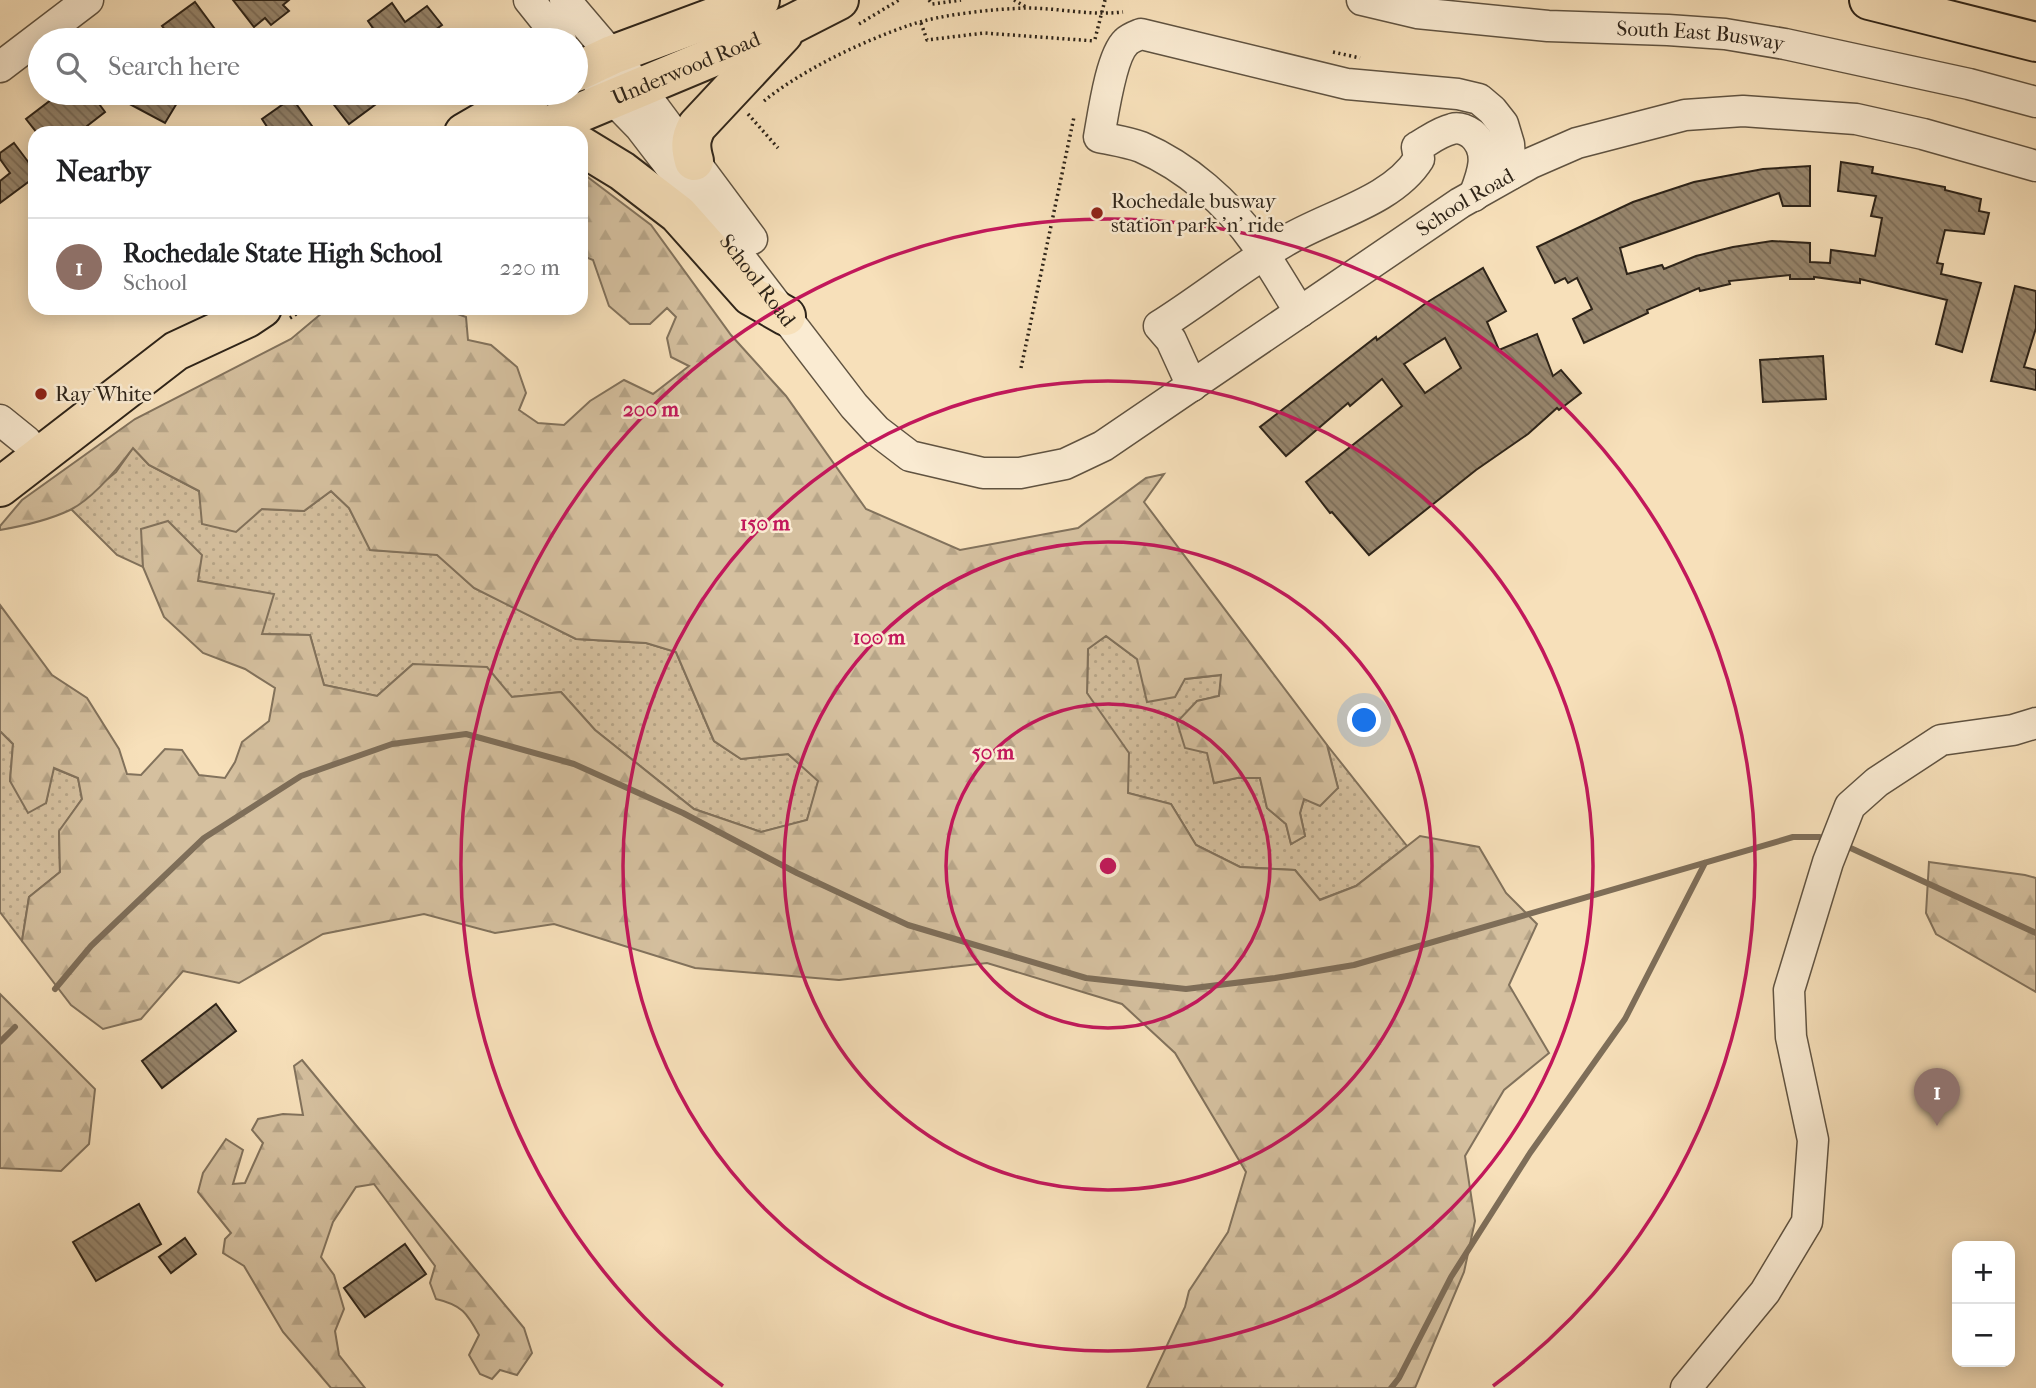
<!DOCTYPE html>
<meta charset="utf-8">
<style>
body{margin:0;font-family:"IM FELL French Canon",serif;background:#f6f6f6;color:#202124}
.controls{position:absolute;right:21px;bottom:21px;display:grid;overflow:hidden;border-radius:14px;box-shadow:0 4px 18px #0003}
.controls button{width:63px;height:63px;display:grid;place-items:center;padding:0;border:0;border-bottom:2px solid #e0e0e0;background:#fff;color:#202124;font:35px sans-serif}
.you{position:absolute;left:1365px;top:721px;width:24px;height:24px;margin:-18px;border:5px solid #fff;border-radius:50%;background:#1a73e8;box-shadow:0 0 0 10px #1a73e833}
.badge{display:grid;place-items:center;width:46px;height:46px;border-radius:50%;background:#2563eb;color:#fff;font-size:23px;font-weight:700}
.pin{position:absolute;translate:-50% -58px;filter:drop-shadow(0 2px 4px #0008)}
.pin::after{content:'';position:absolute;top:37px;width:24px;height:21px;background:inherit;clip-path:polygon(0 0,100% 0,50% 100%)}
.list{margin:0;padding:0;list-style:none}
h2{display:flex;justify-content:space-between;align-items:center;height:91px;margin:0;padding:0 28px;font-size:30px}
h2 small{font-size:23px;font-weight:400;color:#757577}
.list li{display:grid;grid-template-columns:46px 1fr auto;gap:21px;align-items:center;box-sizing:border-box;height:98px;padding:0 28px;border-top:2px solid #e0e0e0}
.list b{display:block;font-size:26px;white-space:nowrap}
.list p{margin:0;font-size:23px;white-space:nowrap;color:#757577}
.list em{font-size:23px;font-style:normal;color:#757577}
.icon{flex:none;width:38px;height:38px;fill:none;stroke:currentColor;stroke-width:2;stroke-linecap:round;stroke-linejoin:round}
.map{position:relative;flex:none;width:2036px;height:1388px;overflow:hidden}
.search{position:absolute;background:#fff;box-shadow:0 4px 18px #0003;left:28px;top:28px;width:560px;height:77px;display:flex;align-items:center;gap:18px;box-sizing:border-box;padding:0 24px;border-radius:38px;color:#757577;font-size:26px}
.panel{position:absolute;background:#fff;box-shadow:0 4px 18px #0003;left:28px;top:126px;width:560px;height:189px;border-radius:21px}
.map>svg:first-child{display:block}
.grass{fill:url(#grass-dots);stroke:#82725c;stroke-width:2}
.forest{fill:url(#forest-firs);stroke:#82725c;stroke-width:2}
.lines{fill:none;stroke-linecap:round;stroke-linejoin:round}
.stream{stroke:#7e6e59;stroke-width:6}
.building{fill:url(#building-back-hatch);stroke:#2e2419;stroke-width:2;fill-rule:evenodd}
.minor-casing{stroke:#605341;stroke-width:33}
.major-casing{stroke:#2e2419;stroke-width:42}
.highway-casing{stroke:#2e2419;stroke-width:42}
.path{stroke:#2e2419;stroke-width:3.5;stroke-dasharray:2 3.5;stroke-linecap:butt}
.minor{stroke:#faebd2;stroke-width:30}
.major{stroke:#f7e0ba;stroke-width:38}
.highway{stroke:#f7e0ba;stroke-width:38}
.ring{fill:none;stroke:#c2185b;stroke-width:3.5}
.poi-dot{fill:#8f2418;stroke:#faebd2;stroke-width:2.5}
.labels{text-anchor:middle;stroke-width:5;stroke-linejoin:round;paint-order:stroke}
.street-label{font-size:21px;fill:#2e2419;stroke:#faebd2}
.poi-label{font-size:21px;fill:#2e2419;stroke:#faebd2;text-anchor:start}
.centre{fill:#c2185b;stroke:#faebd2;stroke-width:3.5}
.ring-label{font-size:21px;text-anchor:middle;font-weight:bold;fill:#c2185b;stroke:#faebd2;stroke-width:5;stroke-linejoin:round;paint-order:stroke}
</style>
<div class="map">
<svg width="2036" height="1388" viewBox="0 0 2036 1388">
<defs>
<pattern id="grass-dots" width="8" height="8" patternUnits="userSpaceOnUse" patternTransform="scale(1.75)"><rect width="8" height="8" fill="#d5c09f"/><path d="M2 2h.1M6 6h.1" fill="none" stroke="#b7a588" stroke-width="1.8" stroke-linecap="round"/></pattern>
<pattern id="forest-firs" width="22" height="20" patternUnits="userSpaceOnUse" patternTransform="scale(1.75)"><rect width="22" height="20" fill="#d5c09f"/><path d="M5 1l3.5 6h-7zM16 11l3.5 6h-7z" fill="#b7a588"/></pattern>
<pattern id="building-back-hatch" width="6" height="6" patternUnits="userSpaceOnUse" patternTransform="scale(1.75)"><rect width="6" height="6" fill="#97866d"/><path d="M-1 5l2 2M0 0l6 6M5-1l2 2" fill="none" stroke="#7c6d59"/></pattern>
</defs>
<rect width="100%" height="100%" fill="#f7e0ba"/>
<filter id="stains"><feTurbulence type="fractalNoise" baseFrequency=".00286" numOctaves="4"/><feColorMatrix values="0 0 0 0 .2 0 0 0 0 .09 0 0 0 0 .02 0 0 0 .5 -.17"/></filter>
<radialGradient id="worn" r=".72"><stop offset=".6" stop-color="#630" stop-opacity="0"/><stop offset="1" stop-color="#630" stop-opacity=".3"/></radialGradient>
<g class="grass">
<path d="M133,448L149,465L199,491L262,509L304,511L331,491L349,508L371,550L437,554L474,588L576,639L646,643L676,652L714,741L741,759L788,754L819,781L807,820L761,832L694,809L595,730L561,692L512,697L413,664L377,696L324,685L310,635L261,634L273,595L198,581L142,530L143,567L117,555L71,509L116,472Z"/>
<path d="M1106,636L1137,659L1185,679L1222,675L1219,696L1197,701L1214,783L1237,778H1260L1267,808L1286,824L1291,844L1305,836L1300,813L1304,799L1338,788L1327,745L1407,846L1356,886L1319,900L1295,870L1240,867L1196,845L1171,804L1128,793L1087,693L1088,648Z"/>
<path d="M0,731L13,744L10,781L46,803L53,768L78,778L82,799L59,832L60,872L29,897L22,941L0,912Z"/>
</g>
<g class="forest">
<path d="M581,172L651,225L731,335L786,396L866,509L960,550L1078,528L1146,478L1164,474L1144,502L1327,745L1338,788L1320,806L1304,799L1300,813L1305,836L1291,844L1286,824L1267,808L1260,778H1237L1214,783L1207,753L1185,748L1177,722L1197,701L1219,696L1221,675L1185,679L1175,697L1147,702L1137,659L1106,636L1088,649L1087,693L1129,753L1128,793L1171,804L1196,845L1240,867L1295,870L1320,900L1356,886L1420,836L1479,847L1506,893L1537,924L1509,985L1549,1053L1504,1090L1465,1156L1475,1221L1464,1272L1415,1388H1147L1185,1307L1189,1291L1228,1232L1246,1172L1175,1053L1122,1004L987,963L839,980L695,968L554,924L495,933L424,914L323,934L239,983L183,971L141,1019L103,1029L71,1005L22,941L29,897L60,872L59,831L82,799L78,778L54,768L46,803L28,813L10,781L13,744L0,731V605L52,675L87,698L119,749L127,774L141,775L165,749L182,750L199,775L225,778L235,762L242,742L269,721L275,688L245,669L203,653L164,617L143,567L141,529L168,521L202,555L198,581L274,594L262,634L310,635L324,685L377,696L413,664L487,667L512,697L561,692L595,730L694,809L761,832L807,820L818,781L788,754L741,759L714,741L676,652L646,643L576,639L474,588L437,555L370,550L349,508L331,491L304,511L262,509L236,532L202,524L199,491L149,465L133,448C118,468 92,499 70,510C49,520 23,526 0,530V526L22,500L135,419L291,339L328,308H441L466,317L468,340L491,345L517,367L526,393L519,410L538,423L564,425L590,401L624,380L653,394L689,366L671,357L667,338L676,317L667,308L650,324H630L609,306L593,260L581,255Z"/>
<path d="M1929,862L2025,875L2036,878V992L1936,934L1926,913Z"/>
<path d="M0,994L95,1089L89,1144L61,1171L0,1168Z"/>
<path d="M302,1060L524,1328L532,1353L517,1375L500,1370L492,1379L480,1374L469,1355L479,1335C467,1313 462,1305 436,1299L430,1283L435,1266L374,1184L356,1187L333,1222L321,1257L334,1275L344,1309L335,1331L339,1355L365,1388H331L283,1332L244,1266L223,1253L225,1239L231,1233L198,1192L203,1173L226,1139L243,1150L233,1184L245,1183L263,1143L252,1130L258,1119L283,1114L303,1115L294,1066Z"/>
</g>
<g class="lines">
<g class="stream">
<path d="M1844,845L2036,933"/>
<path d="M55,989L91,946L204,838L301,776L392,744L466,734L574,764L683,813L797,873L908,925L1086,978L1186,989L1275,978L1354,965L1793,837H1819L1827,839"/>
<path d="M0,1042L15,1027"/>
<path d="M1391,1388L1399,1378L1451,1277L1530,1153L1625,1019L1705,863"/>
</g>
</g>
<g class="building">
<path d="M233,0H289L283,5L289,11L271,25L265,18L254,27Z"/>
<path d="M195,2L223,40H173L162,26Z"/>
<path d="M392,3L405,22L427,6L442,25L421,40H381L368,21Z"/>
<path d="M60,93H91L105,112L78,133H37L26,119Z"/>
<path d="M109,93H183L165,123Z"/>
<path d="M342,93H391L349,124L331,101Z"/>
<path d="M292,98L317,133H271L262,119Z"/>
<path d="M14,143L35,171V177L0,203V181L10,173L0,159V153Z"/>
<path d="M1841,162L1873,167L1872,173L1945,187V190L1981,199L1979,211L1989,213L1984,234L1945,230L1937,263L1943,264L1941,274L1981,283L1962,352L1936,344L1947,300L1860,279V283L1814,277V279H1790V275L1729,281L1730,284L1700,291L1699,288L1647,310L1648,313L1584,343L1573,319L1592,309L1577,278L1568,283L1565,278L1555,283L1537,247L1633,202L1694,182L1763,169L1810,166V206H1783L1779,193L1620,248L1627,274L1662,265L1664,269L1696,256L1733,247L1772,241L1810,243V262L1830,263L1831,250L1875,256L1882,218L1871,216L1876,196L1838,191Z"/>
<path d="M1483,268L1506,311L1487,322L1499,350L1537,334L1553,376L1561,370L1581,393L1559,410L1557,408L1528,434L1476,470L1369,555L1332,512L1330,513L1306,482L1402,406L1382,379L1350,406L1348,403L1286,456L1260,427L1376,337L1377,340L1426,303ZM1445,338L1461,368L1425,393L1404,364Z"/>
<path d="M2015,286L2036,291V328L2024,367L2036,370V390L1991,381Z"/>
<path d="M1823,356L1826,399L1763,402L1760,360Z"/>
<path d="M216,1004L236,1031L162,1088L142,1061Z"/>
<path d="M139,1204L161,1244L96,1281L73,1242Z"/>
<path d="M185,1238L196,1254L171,1273L159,1257Z"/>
<path d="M405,1244L426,1274L365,1317L344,1288Z"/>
</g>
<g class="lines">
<defs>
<g id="minor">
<path d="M529,0L561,40"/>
<path d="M565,0L639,87L752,239"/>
<path id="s1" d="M1362,0L1417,13L1548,26L1668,30L1725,34L1785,44L1969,84L2036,102"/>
<path d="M0,67L88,0"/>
<path id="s2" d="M599,85L640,127L854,406L876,430L910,456L983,473H1020L1065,464L1103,446L1460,203L1531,163L1577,143L1685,115L1743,111L1856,119L1923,134L2036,166"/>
<path d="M1300,312C1285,289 1272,265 1256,243C1228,203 1187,167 1141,147C1128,142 1113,140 1099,137C1103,115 1111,56 1126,42C1130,38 1136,36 1141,34L1347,84L1458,94L1479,99L1492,110L1503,124L1509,144L1511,174"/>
<path d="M1192,386L1171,340L1159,326C1202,299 1241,267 1284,242C1326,216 1392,202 1419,159L1417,147C1428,141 1439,132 1452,129C1459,127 1466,130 1472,134C1492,151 1482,175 1474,196"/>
<path d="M0,420L26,441L39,457"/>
<path d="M1686,1388L1765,1292L1807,1222L1813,1140L1791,1037L1789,990L1828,862L1850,806L1877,782L1941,740L2013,730L2036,723"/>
</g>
<g id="major">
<path d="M576,72L612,55L760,0"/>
<path d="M464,133L533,93"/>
<path id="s3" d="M531,133L792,24L839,0"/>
<path d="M581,146L622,171L678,214L751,296L786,316"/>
<path d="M694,161C690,147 690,139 697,126L783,34"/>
<path d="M0,487L176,351L247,318L262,308"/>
</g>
<path id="highway" d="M1869,0L2036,42"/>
</defs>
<use href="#minor" class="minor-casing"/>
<use href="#major" class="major-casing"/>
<use href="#highway" class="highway-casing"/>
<g class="path">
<path d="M929,0L932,4L961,0"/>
<path d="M1014,0L1026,7"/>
<path d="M921,23L927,40L984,33L1095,41"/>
<path d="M859,24L899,0"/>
<path d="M1095,39L1105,0"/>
<path d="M1333,52L1360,58"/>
<path d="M764,101C802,70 863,41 910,25C942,14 994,9 1027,8C1060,8 1090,16 1123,12"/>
<path d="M748,114L778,148"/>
<path d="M290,318L306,308"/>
<path d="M1021,368L1074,117"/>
</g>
<use href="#minor" class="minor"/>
<use href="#major" class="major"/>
<use href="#highway" class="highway"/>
</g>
<g class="ring">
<circle cx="1108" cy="866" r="162"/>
<circle cx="1108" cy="866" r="324"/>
<circle cx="1108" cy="866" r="485"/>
<path d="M723 1386A647 647 0 1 1 1493 1386"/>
</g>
<g class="poi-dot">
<circle cx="1097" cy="213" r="7"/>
<circle cx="41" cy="394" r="7"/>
</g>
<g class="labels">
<g class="street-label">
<text dy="7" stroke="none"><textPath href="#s1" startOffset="341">South East Busway</textPath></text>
<text dy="7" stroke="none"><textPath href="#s3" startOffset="168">Underwood Road</textPath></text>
<text dy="7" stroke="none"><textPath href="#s2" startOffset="1122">School Road</textPath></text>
<text dy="7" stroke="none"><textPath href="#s2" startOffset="252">School Road</textPath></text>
</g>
<g class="poi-label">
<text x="1111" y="208">Rochedale busway<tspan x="1111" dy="24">station park 'n' ride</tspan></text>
<text x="55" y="401">Ray White</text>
</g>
</g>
<circle cx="1108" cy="866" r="10" class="centre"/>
<g class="ring-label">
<text x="651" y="416">200 m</text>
<text x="765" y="530">150 m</text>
<text x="879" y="644">100 m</text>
<text x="993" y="759">50 m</text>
</g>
<rect width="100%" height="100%" filter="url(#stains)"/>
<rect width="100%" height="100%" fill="url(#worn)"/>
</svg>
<div class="controls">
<button>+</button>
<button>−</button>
</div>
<div class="you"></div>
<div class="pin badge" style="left:1937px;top:1126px;background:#8d6e63">1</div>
<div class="search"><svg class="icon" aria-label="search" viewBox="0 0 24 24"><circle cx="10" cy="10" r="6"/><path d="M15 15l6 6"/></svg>Search here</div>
<section class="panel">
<h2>Nearby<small></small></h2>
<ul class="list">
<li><span class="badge" style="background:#8d6e63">1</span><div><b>Rochedale State High School</b><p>School</p></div><em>220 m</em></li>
</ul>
</section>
</div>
